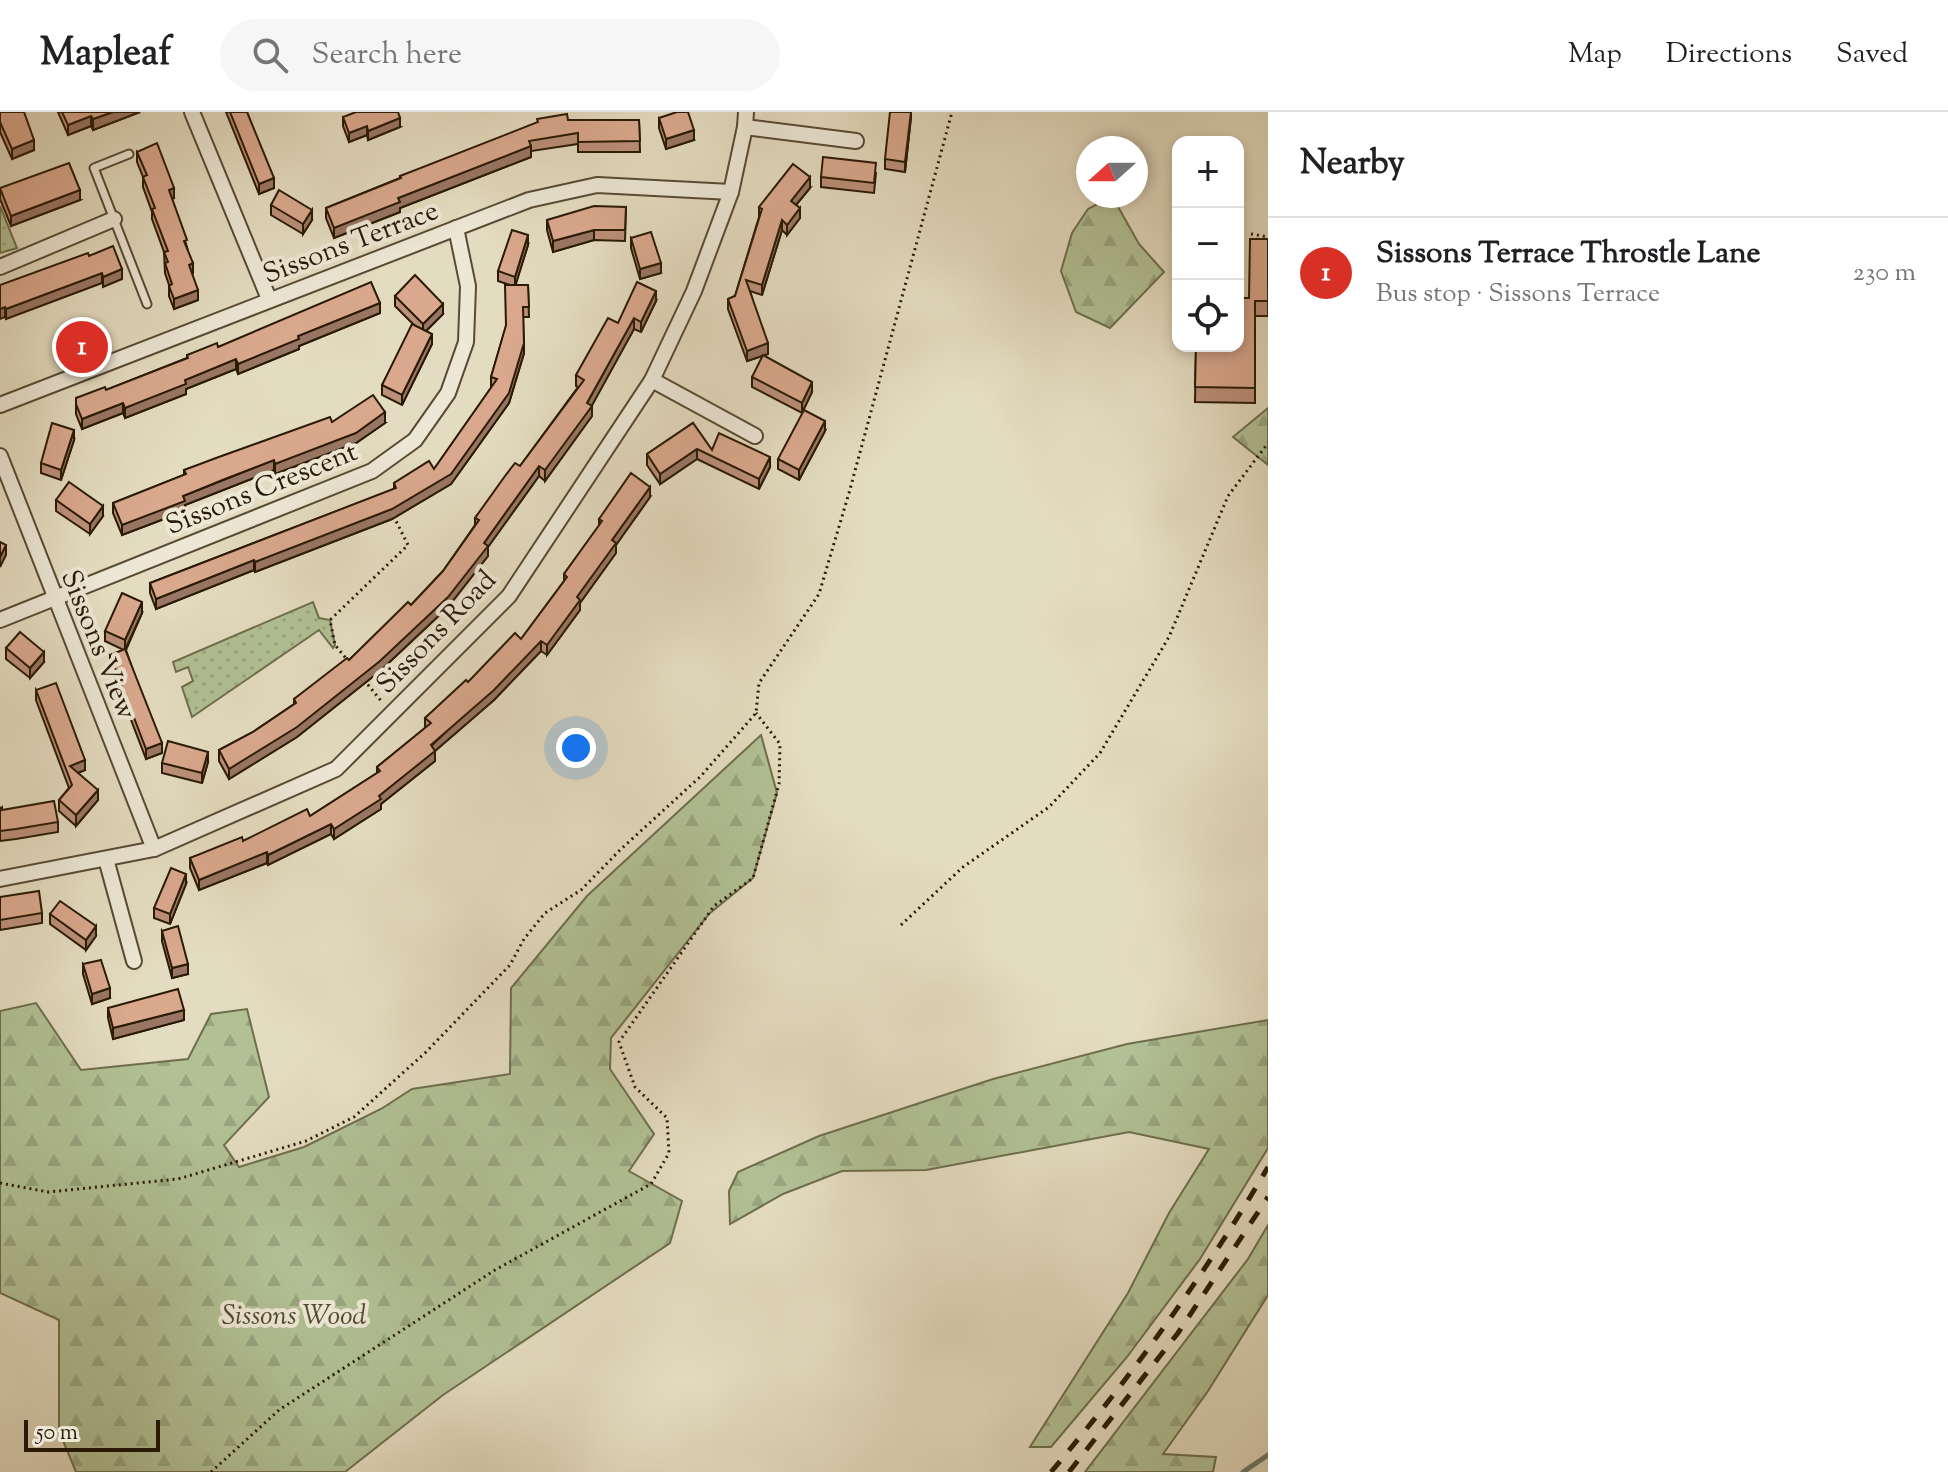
<!DOCTYPE html>
<meta charset="utf-8">
<style>
body{margin:0;font-family:"Sorts Mill Goudy",serif;background:#f6f6f6;color:#202124}
.controls{position:absolute;right:24px;top:24px;display:grid;overflow:hidden;border-radius:16px;box-shadow:0 4px 12px #0003}
.controls button{width:72px;height:72px;display:grid;place-items:center;padding:0;border:0;border-bottom:2px solid #e0e0e0;background:#fff;color:#202124;font:40px sans-serif}
.compass{position:absolute;left:1076px;top:24px;width:72px;height:72px;border-radius:50%;background:#fff;box-shadow:0 4px 12px #0003;rotate:249deg}
.scale{position:absolute;left:24px;bottom:20px;width:136px;box-sizing:border-box;padding-left:8px;border:4px solid #2a1a05;border-top:0;font-size:22px;line-height:28px;white-space:nowrap;color:#2a1a05;-webkit-text-stroke:6px #ede8d6;paint-order:stroke}
.you{position:absolute;left:576px;top:636px;width:28px;height:28px;margin:-20px;border:6px solid #fff;border-radius:50%;background:#1a73e8;box-shadow:0 0 0 12px #1a73e833}
.badge{display:grid;place-items:center;width:52px;height:52px;border-radius:50%;background:#d93025;color:#fff;font-size:26px;font-weight:700}
.pin{position:absolute;translate:-50% -50%;border:4px solid #fff;box-shadow:0 2px 8px #0006}
.list{margin:0;padding:0;list-style:none}
h2{display:flex;justify-content:space-between;align-items:center;height:104px;margin:0;padding:0 32px;font-size:34px}
h2 small{font-size:26px;font-weight:400;color:#757577}
.list li{display:grid;grid-template-columns:52px 1fr auto;gap:24px;align-items:center;box-sizing:border-box;height:112px;padding:0 32px;border-top:2px solid #e0e0e0}
.list b{display:block;font-size:30px;white-space:nowrap}
.list p{margin:0;font-size:26px;white-space:nowrap;color:#757577}
.list em{font-size:26px;font-style:normal;color:#757577}
.icon{flex:none;width:44px;height:44px;fill:none;stroke:currentColor;stroke-width:2;stroke-linecap:round;stroke-linejoin:round}
.map{position:relative;flex:none;width:1268px;height:1360px;overflow:hidden}
header{display:flex;align-items:center;gap:48px;box-sizing:border-box;height:112px;padding:0 40px;background:#fff;border-bottom:2px solid #e0e0e0}
header strong{font-size:38px}
nav{display:flex;gap:44px;margin-inline-start:auto;font-size:28px}
.search{width:560px;height:72px;background:#f6f6f6;display:flex;align-items:center;gap:20px;box-sizing:border-box;padding:0 28px;border-radius:44px;color:#757577;font-size:30px}
main{display:flex}
aside{flex:1;background:#fff}
.map>svg:first-child{display:block}
.grass{fill:url(#grass-dots);stroke:#6e6e4d;stroke-width:2}
.forest{fill:url(#forest-firs);stroke:#6e6e4d;stroke-width:2}
.lines{fill:none;stroke-linecap:round;stroke-linejoin:round}
.stream{stroke:#6b7b6a;stroke-width:5}
.service-casing{stroke:#584a34;stroke-width:11}
.minor-casing{stroke:#584a34;stroke-width:18}
.path{stroke:#2a1a05;stroke-width:3;stroke-dasharray:2 4;stroke-linecap:butt}
.service{stroke:#ede8d6;stroke-width:7}
.minor{stroke:#ede8d6;stroke-width:14}
.rail{stroke:#2a1a05;stroke-width:5;stroke-dasharray:14 14;stroke-linecap:butt}
.wall{fill:#bb9079;stroke:#2a1a05;stroke-width:2}
.shaded-wall{fill:#997663;stroke:#2a1a05;stroke-width:2}
.building{fill:#daa88d;stroke:#2a1a05;stroke-width:2}
.labels{text-anchor:middle;stroke-width:8;stroke-linejoin:round;paint-order:stroke}
.street-label{font-size:28px;fill:#2a1a05;stroke:#ede8d6}
.park-label{font-size:28px;font-style:italic;fill:#524c30;stroke:#ede8d6}
</style>
<header>
<strong>Mapleaf</strong>
<div class="search"><svg class="icon" aria-label="search" viewBox="0 0 24 24"><circle cx="10" cy="10" r="6"/><path d="M15 15l6 6"/></svg>Search here</div>
<nav><a>Map</a><a>Directions</a><a>Saved</a></nav>
</header>
<main>
<div class="map">
<svg width="1268" height="1360" viewBox="0 0 1268 1360">
<defs>
<pattern id="grass-dots" width="8" height="8" patternUnits="userSpaceOnUse" patternTransform="scale(2)"><rect width="8" height="8" fill="#b1c195"/><path d="M2 2h.1M6 6h.1" fill="none" stroke="#98a57f" stroke-width="1.8" stroke-linecap="round"/></pattern>
<pattern id="forest-firs" width="22" height="20" patternUnits="userSpaceOnUse" patternTransform="scale(2)"><rect width="22" height="20" fill="#b1c195"/><path d="M5 1l3.5 6h-7zM16 11l3.5 6h-7z" fill="#98a57f"/></pattern>
</defs>
<rect width="100%" height="100%" fill="#e4dcc0"/>
<filter id="stains"><feTurbulence type="fractalNoise" baseFrequency=".0025" numOctaves="4"/><feColorMatrix values="0 0 0 0 .2 0 0 0 0 .09 0 0 0 0 .02 0 0 0 .5 -.17"/></filter>
<radialGradient id="worn" r=".72"><stop offset=".6" stop-color="#630" stop-opacity="0"/><stop offset="1" stop-color="#630" stop-opacity=".3"/></radialGradient>
<g class="grass">
<path d="M0,94L17,136L0,141Z"/>
<path d="M313,490L319,506L330,508L335,533L333,536L319,518L192,605L182,575L193,569L188,555L176,560L173,550Z"/>
</g>
<g class="forest">
<path d="M1112,84L1139,132L1164,160L1110,216L1076,200L1061,159L1072,121L1088,97Z"/>
<path d="M1268,296V353L1233,325Z"/>
<path d="M761,623L777,681L753,766L709,802L611,926L610,957L654,1022L629,1059L682,1089L670,1131L443,1283L345,1360H76L59,1319V1208L0,1181V899L36,891L81,958L188,947L211,902L247,897L269,985L224,1033L239,1055L304,1035L381,997L412,977L510,962L511,876L587,784Z"/>
<path d="M1268,908V1036L1200,1147L1127,1245L1051,1335H1030L1128,1181L1169,1101L1209,1037L1129,1020L926,1058L842,1059L783,1082L730,1112L729,1079L738,1060L819,1024L993,967L1127,932Z"/>
<path d="M1268,1113V1183L1208,1279L1163,1342L1216,1345L1213,1360H1085L1248,1147Z"/>
</g>
<g class="lines">
<path class="stream" d="M1243,1360L1268,1343"/>
<defs>
<path id="service" d="M129,42L94,56L147,192"/>
<g id="minor">
<path d="M192,0L269,187"/>
<path d="M745,15L856,29"/>
<path d="M0,155L114,107"/>
<path d="M652,268L755,324"/>
<path d="M0,293L529,88L597,73L731,80"/>
<path d="M0,344L154,737"/>
<path d="M0,508L372,359L415,328L448,281L466,230L468,174L456,116"/>
<path d="M106,747L134,849"/>
<path d="M0,767L154,737L336,657L509,484L652,268L694,179L731,80L745,15L746,0"/>
</g>
</defs>
<use href="#service" class="service-casing"/>
<use href="#minor" class="minor-casing"/>
<g class="path">
<path d="M1251,122L1268,125"/>
<path d="M349,550L335,533L330,508L408,433L393,403"/>
<path d="M364,568L382,590"/>
<path d="M901,813L963,755L1049,695L1100,641L1169,525L1228,384L1268,331"/>
<path d="M0,1071L48,1080L178,1067L306,1029L354,1005L426,940L510,853L524,827L545,801L581,778L620,738L701,664L756,601L759,571L819,482L849,381L952,0"/>
<path d="M211,1360L279,1298L495,1158L651,1072L669,1041L667,1006L635,975L619,930L714,794L753,766L779,672L780,632L756,601"/>
</g>
<use href="#service" class="service"/>
<use href="#minor" class="minor"/>
<g class="rail">
<path d="M1051,1360C1131,1265 1205,1163 1268,1055"/>
<path d="M1069,1360L1178,1221L1268,1085"/>
</g>
</g>
<g class="wall">
<path d="M0,0L34,38L12,47L0,20Z"/>
<path d="M58,0H140L93,18L91,14L68,23Z"/>
<path d="M226,0H247L274,76L259,82Z"/>
<path d="M343,5L400,15L368,28L367,23L349,30L343,14Z"/>
<path d="M911,5L905,60L885,57V47Z"/>
<path d="M659,6L694,28L666,37L659,16Z"/>
<path d="M568,8H639L640,40H578V32L531,39V45L400,96V100L334,126L326,106V96L400,66V64Z"/>
<path d="M137,40L174,86L172,87L187,135L193,161L192,162L198,188L174,197L169,184V173L165,161L164,140L152,107V100L143,75V65L137,50Z"/>
<path d="M876,61L874,81L821,75V65Z"/>
<path d="M0,76L80,88L11,114L0,87Z"/>
<path d="M810,76L796,93L800,106L787,123L782,118L762,183L750,179L768,242L747,249L728,197V187L735,184L759,105V95Z"/>
<path d="M271,93L312,108L303,122L271,103Z"/>
<path d="M626,95L625,129L594,128L553,140L547,118V108Z"/>
<path d="M631,126L661,161L640,167L631,136Z"/>
<path d="M1268,127V204H1255V291L1195,290L1196,234L1249,186Z"/>
<path d="M528,133L515,173H528L529,205H523L524,241L509,291L451,372L392,407L255,460L254,458L156,497L150,481V471L394,377V371L434,357L491,276V265L506,215L510,173L498,169V159Z"/>
<path d="M395,184L443,202L426,219L432,232L402,293L382,283V273L415,214L395,194Z"/>
<path d="M656,189L641,220L634,217L591,294L592,304L545,369L539,364L488,435V444L448,495L380,559L297,625L229,667L219,649V638L253,620L294,592V587L349,548L411,493L443,459L475,413V406L520,354L578,275L576,274V263L618,211Z"/>
<path d="M380,201L299,234V237L238,262L236,257L186,277V282L125,306L123,301L82,317L76,302V286L106,278L187,246V243L218,235Z"/>
<path d="M752,265L812,280L802,301L752,275Z"/>
<path d="M332,310L385,311L356,331L275,362L274,358L185,393V399L122,423L113,401V391L184,363V358Z"/>
<path d="M693,311L712,338L770,355L759,377L697,347L660,372L647,353V342Z"/>
<path d="M825,319L799,368L778,357V347Z"/>
<path d="M74,328L61,368L41,361V351Z"/>
<path d="M650,385L616,433V441L580,491V498L547,543L541,539L494,588L435,639V649L381,692V697L334,727L331,722L268,753L267,751L199,778L190,756V746L243,729L310,704L377,661V655L425,616V606L521,527L564,469V462L599,414V407Z"/>
<path d="M56,388L103,404L90,422L56,399Z"/>
<path d="M142,501L126,538L162,641L146,647L110,553V543L124,538L105,529V519Z"/>
<path d="M6,536L44,550L30,566L6,547Z"/>
<path d="M36,578L85,658L78,661L98,688L76,714L59,699V688L69,676L36,588Z"/>
<path d="M208,650L202,671L162,661V651Z"/>
<path d="M0,696L2,698L58,710V720L16,727L0,729Z"/>
<path d="M186,772L170,812L154,806V796Z"/>
<path d="M0,785L42,801V811L0,818Z"/>
<path d="M50,802L96,824L86,838L50,812Z"/>
<path d="M162,819L188,862L172,866L162,829Z"/>
<path d="M83,852L110,886L92,892L83,862Z"/>
<path d="M108,896L184,908L113,927L108,906Z"/>
</g>
<g class="shaded-wall">
<path d="M113,0H140L93,18V7Z"/>
<path d="M911,0V5L905,60V50Z"/>
<path d="M91,4V14L68,23V13Z"/>
<path d="M400,6V15L368,28V19Z"/>
<path d="M367,14V23L349,30V21Z"/>
<path d="M694,18V28L666,37V27Z"/>
<path d="M34,28V38L12,47V37Z"/>
<path d="M531,34V45L400,96V100L334,126V116L398,86Z"/>
<path d="M810,65V76L791,99V89Z"/>
<path d="M274,66V76L259,82V72Z"/>
<path d="M174,76V86L169,88V78Z"/>
<path d="M80,78V88L11,114V104Z"/>
<path d="M800,96V106L787,123V113Z"/>
<path d="M312,98V108L303,122V112Z"/>
<path d="M782,108V118L762,183V173Z"/>
<path d="M594,118V128L553,140V129Z"/>
<path d="M528,123V133L515,175V165Z"/>
<path d="M193,151V161L189,163V153Z"/>
<path d="M661,151V161L640,167V157Z"/>
<path d="M122,157V167L103,175V165Z"/>
<path d="M102,161V171L6,207V197Z"/>
<path d="M198,178V188L174,197V187Z"/>
<path d="M656,179V189L641,220V210Z"/>
<path d="M380,191V201L299,234V237L238,262V252L298,224Z"/>
<path d="M443,192V202L423,222V212Z"/>
<path d="M5,195V205L0,207V197Z"/>
<path d="M634,206V217L590,297L592,294V304L545,369V358L587,291Z"/>
<path d="M432,222V232L402,293V283Z"/>
<path d="M524,231V241L509,291L451,372L392,407L255,460V450L451,362Z"/>
<path d="M768,231V242L747,249V239Z"/>
<path d="M236,247V257L186,277V282L125,306V296L185,268Z"/>
<path d="M812,270V280L802,301V291Z"/>
<path d="M123,291V301L82,317V307Z"/>
<path d="M385,300V311L356,331L275,362V352Z"/>
<path d="M825,309V319L799,368V358Z"/>
<path d="M74,318V328L61,368V358Z"/>
<path d="M697,337V347L660,372V362Z"/>
<path d="M770,345V355L759,377V367Z"/>
<path d="M274,348V358L185,393V399L122,423V413L183,384Z"/>
<path d="M539,354V364L488,435V444L448,495L380,559L297,625L229,667V657L484,431Z"/>
<path d="M650,375V385L616,433V441L580,491V498L547,543V533L612,428Z"/>
<path d="M103,394V404L90,422V412Z"/>
<path d="M6,433V443L0,455V445Z"/>
<path d="M254,448V458L156,497V487Z"/>
<path d="M142,490V501L125,538V528Z"/>
<path d="M541,529V539L494,588L435,639V649L381,692V697L334,727V717L379,684Z"/>
<path d="M44,540V550L30,566V556Z"/>
<path d="M162,631V641L146,647V637Z"/>
<path d="M208,640V650L202,671V661Z"/>
<path d="M85,648V658L70,664V654Z"/>
<path d="M98,678V688L76,714V703Z"/>
<path d="M331,712V722L268,753V743Z"/>
<path d="M267,740V751L199,778V768Z"/>
<path d="M186,762V772L170,812V802Z"/>
<path d="M96,814V824L86,838V828Z"/>
<path d="M188,852V862L172,866V856Z"/>
<path d="M110,876V886L92,892V882Z"/>
<path d="M184,898V908L113,927V916Z"/>
</g>
<g class="building">
<path d="M0,0H24L34,28L12,37L0,10Z"/>
<path d="M62,0H113L93,7L91,4L68,13Z"/>
<path d="M230,0H247L274,66L259,72Z"/>
<path d="M356,0H398L400,6L368,19L367,14L349,21L343,5Z"/>
<path d="M677,0H688L694,18L666,27L659,6Z"/>
<path d="M890,0H911L905,50L885,47Z"/>
<path d="M567,2L568,8H639L640,29L578,30V21L529,29L531,34L398,86L400,90L334,116L326,96L401,66L400,64L538,10L537,7Z"/>
<path d="M157,31L174,76L169,78L187,128L184,129L193,151L189,153L198,178L174,187L169,174L172,172L165,151L168,150L164,140L168,139L152,97L155,96L143,65L147,63L137,40Z"/>
<path d="M823,45L876,51L874,71L821,65Z"/>
<path d="M69,51L80,78L11,104L0,76Z"/>
<path d="M793,52L810,65L791,89L800,96L787,113L782,108L762,173L746,168L768,231L747,239L728,187L735,184L762,97L759,95Z"/>
<path d="M279,78L312,98L303,112L271,93Z"/>
<path d="M594,94L626,95L625,118H594L553,129L547,108Z"/>
<path d="M512,118L528,123L515,165L498,159Z"/>
<path d="M651,120L661,151L640,157L631,126Z"/>
<path d="M1250,127H1268V189H1255V276L1195,275L1196,234H1238V186H1249Z"/>
<path d="M113,134L122,157L103,165L102,161L6,197L5,195L0,197V173L88,141L89,144Z"/>
<path d="M415,163L443,192L423,212L395,184Z"/>
<path d="M371,170L380,191L298,224L299,227L238,252L236,247L185,268L186,272L125,296L123,291L82,307L76,292V286L105,275L106,278L188,246L187,243L217,231L218,235Z"/>
<path d="M637,170L656,179L641,210L634,206L587,291L592,294L545,358L539,354L484,431L488,434L448,485L380,549L297,615L229,657L219,638L253,620L296,591L294,587L347,546L349,548L408,490L411,493L443,459L479,408L475,406L505,364L515,351L520,354L584,268L576,263L608,206L618,211Z"/>
<path d="M505,173H528L529,195H523L524,231L509,281L451,362L392,397L255,450L254,448L156,487L150,471L396,376L394,371L429,349L434,357L497,267L491,265L506,213Z"/>
<path d="M412,212L432,222L402,283L382,273Z"/>
<path d="M763,243L812,270L802,291L752,265Z"/>
<path d="M373,283L385,300L356,321L275,352L274,348L225,367L183,384L185,389L122,413L113,391L186,362L184,358L216,346L330,305L332,310Z"/>
<path d="M804,298L825,309L799,358L778,347Z"/>
<path d="M52,311L74,318L61,358L41,351Z"/>
<path d="M693,311L712,338L719,321L770,345L759,367L697,337L660,362L647,342Z"/>
<path d="M631,361L650,375L612,428L616,431L577,485L580,488L547,533L541,529L494,578L431,633L435,639L379,684L381,687L334,717L331,712L268,743L267,740L199,768L190,746L242,725L243,729L307,697L310,704L380,659L377,655L431,611L425,606L466,568L468,570L515,521L521,527L567,465L564,462L602,409L599,407Z"/>
<path d="M69,370L103,394L90,412L56,388Z"/>
<path d="M0,430L6,433L0,445Z"/>
<path d="M122,481L142,490L125,528L105,519Z"/>
<path d="M20,520L44,540L30,556L6,536Z"/>
<path d="M125,537L162,631L146,637L110,543Z"/>
<path d="M56,571L85,648L70,654L98,678L76,703L59,688L72,673L36,578Z"/>
<path d="M168,629L208,640L202,661L162,651Z"/>
<path d="M54,689L58,710L16,717L0,719V696L2,695V698Z"/>
<path d="M171,756L186,762L170,802L154,796Z"/>
<path d="M39,779L42,801L0,808V785Z"/>
<path d="M60,789L96,814L86,828L50,802Z"/>
<path d="M178,814L188,852L172,856L162,819Z"/>
<path d="M101,848L110,876L92,882L83,852Z"/>
<path d="M178,877L184,898L113,916L108,896Z"/>
</g>
<g class="labels">
<g class="street-label">
<text transform="translate(350 129) rotate(-21)" y="10">Sissons Terrace</text>
<text transform="translate(261 375) rotate(-22)" y="10">Sissons Crescent</text>
<text transform="translate(435 519) rotate(-46)" y="10">Sissons Road</text>
<text transform="translate(100 532) rotate(68)" y="10">Sissons View</text>
</g>
<g class="park-label">
<text x="294" y="1212">Sissons Wood</text>
</g>
</g>
<rect width="100%" height="100%" filter="url(#stains)"/>
<rect width="100%" height="100%" fill="url(#worn)"/>
</svg>
<div class="controls">
<button>+</button>
<button>−</button>
<button><svg class="icon" aria-label="locate" viewBox="0 0 24 24"><circle cx="12" cy="12" r="6"/><path d="M12 2v4M12 18v4M2 12h4M18 12h4"/></svg></button>
</div>
<svg class="compass" viewBox="-18 -18 36 36"><path d="M0-13l5 13h-10z" fill="#e53935"/><path d="M0 13l5-13h-10z" fill="#757577"/></svg>
<div class="scale">50 m</div>
<div class="you"></div>
<div class="pin badge" style="left:82px;top:235px">1</div>
</div>
<aside>
<h2>Nearby<small></small></h2>
<ul class="list">
<li><span class="badge">1</span><div><b>Sissons Terrace Throstle Lane</b><p>Bus stop · Sissons Terrace</p></div><em>230 m</em></li>
</ul>
</aside>
</main>
